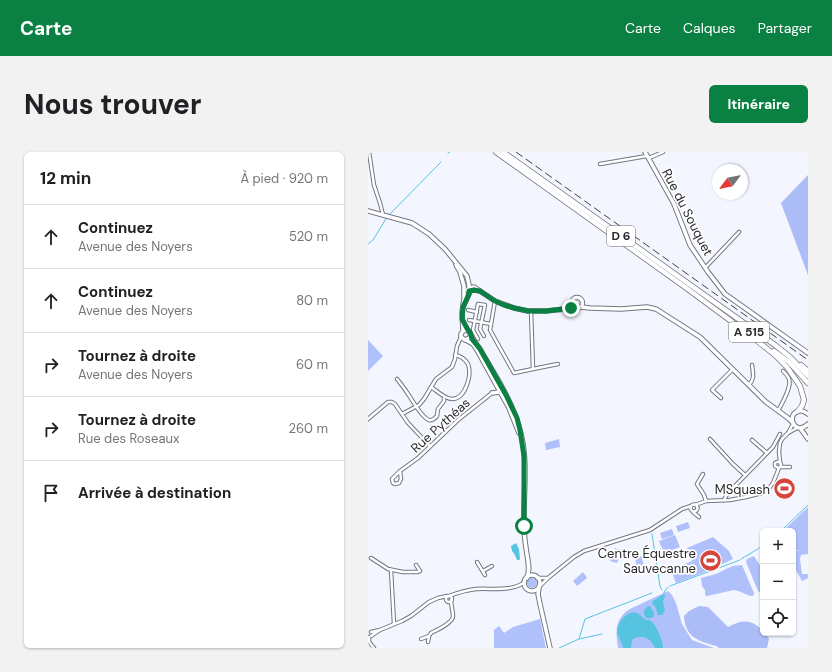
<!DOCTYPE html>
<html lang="fr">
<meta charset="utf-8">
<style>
body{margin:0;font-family:"DM Sans",sans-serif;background:#f2f2f2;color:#202124}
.controls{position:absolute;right:12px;bottom:12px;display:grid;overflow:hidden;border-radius:6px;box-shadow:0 1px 3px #0004}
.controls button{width:36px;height:36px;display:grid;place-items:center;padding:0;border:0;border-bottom:1px solid #e0e0e0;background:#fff;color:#202124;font:20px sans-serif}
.compass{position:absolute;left:344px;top:12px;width:36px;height:36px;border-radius:50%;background:#fff;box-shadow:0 1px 3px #0004;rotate:238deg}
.stop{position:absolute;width:12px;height:12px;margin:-9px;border:3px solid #0b8043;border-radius:50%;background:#fff}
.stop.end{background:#0b8043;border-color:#fff;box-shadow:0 1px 4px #0008}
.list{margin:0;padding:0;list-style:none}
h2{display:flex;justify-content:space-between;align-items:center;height:52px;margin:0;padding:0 16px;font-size:17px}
h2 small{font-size:13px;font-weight:400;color:#757577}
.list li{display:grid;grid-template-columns:26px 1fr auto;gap:12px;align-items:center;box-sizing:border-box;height:64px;padding:0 16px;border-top:1px solid #e0e0e0}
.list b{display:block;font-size:15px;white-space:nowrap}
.list p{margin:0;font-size:13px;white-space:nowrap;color:#757577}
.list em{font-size:13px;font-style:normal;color:#757577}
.icon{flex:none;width:22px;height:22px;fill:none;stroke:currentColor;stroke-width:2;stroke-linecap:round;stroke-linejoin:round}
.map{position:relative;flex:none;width:440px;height:496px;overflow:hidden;border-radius:6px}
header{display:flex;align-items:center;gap:24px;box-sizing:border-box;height:56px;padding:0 20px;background:#0b8043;color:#fff}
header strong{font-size:19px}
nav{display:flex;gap:22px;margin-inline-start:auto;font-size:14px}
.intro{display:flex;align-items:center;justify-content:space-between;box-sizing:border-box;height:96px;padding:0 24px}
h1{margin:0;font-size:28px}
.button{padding:10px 18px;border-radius:6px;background:#0b8043;color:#fff;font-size:14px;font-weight:700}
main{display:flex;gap:24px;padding:0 24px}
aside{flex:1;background:#fff;border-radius:6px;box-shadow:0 1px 3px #0004}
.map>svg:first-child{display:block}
.green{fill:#b0c0fa}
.forest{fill:#abbcf7}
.water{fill:#56c3e1}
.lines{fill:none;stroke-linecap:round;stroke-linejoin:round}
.stream{stroke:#56c3e1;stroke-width:1}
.street-casing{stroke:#747780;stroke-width:4.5}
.secondary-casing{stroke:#747780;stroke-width:5.5}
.highway-casing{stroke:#747780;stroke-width:6}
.street{stroke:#fff;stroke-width:2.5}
.secondary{stroke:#fff;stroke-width:3.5}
.highway{stroke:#fff;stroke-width:4.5}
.rail{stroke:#3e3f44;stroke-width:1;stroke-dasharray:8 4;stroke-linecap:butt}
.route{stroke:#0b8043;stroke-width:5}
.labels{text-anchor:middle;stroke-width:3.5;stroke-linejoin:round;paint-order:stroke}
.shield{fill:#fff;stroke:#6a6b6d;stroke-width:1}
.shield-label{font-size:12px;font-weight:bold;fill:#2a2b2f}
.street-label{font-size:13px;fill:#2a2b2f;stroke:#fff}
.poi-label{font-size:13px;fill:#2a2b2f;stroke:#fff;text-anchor:end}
</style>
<header>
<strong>Carte</strong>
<nav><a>Carte</a><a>Calques</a><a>Partager</a></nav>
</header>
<div class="intro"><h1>Nous trouver</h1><a class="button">Itinéraire</a></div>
<main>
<aside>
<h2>12 min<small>À pied · 920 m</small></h2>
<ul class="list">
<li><svg class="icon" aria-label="ahead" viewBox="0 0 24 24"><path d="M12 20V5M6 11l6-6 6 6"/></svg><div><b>Continuez</b><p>Avenue des Noyers</p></div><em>520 m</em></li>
<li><svg class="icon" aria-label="ahead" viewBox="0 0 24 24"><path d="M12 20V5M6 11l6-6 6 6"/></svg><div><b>Continuez</b><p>Avenue des Noyers</p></div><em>80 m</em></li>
<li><svg class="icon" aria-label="right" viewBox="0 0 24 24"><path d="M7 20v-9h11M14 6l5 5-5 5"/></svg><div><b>Tournez à droite</b><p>Avenue des Noyers</p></div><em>60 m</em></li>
<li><svg class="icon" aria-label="right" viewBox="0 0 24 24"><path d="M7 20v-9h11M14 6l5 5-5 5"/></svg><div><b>Tournez à droite</b><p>Rue des Roseaux</p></div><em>260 m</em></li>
<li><svg class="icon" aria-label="arrive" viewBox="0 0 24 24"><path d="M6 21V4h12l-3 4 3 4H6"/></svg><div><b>Arrivée à destination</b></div></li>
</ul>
</aside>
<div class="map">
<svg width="440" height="496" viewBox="0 0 440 496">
<rect width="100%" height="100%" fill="#f3f6ff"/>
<g class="green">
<path d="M0,188L15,204L0,219Z"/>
<path d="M191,287L192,295L178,298L177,291Z"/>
<path d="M440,355V402L433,403L432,407L434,422H440V426L434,429L425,413V401L427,399L433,398H425V379H416V378Z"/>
<path d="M320,370L322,376L310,380L308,374Z"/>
<path d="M304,377L306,383L294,387L292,381Z"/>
<path d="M307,383L312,395L296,401L291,389Z"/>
<path d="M345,385L361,399L365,407L342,418L308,431L303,418L324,409L319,396Z"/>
<path d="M247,396L254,398L249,411L242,409Z"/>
<path d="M274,404L276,419H269L267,405Z"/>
<path d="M386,404L395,418V441L391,440L390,439L378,410L379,407Z"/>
<path d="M374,413L386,441L385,444C379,444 373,439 366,438L339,444L337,443V438L334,434L333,426L348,422L360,416L365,414Z"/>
<path d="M215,420L219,426L209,434L205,429Z"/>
<circle cx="164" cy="431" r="5"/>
<path d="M300,439L304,443L308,451L314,472L324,488L346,496H250C248,480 246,469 260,458Z"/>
<path d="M172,467L178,496H126V478L131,474L136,481L145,475Z"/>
</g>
<g class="forest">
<path d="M440,23V123L413,51Z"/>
<path d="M331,454L340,455L360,475C374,467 384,467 395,479V481H397L401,487L399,496H351L348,494C341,492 333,490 327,486C320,482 316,472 316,464L321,459Z"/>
</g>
<g class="water">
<path d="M148,391L151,397L152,407L151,408H149L147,403L144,399L143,394Z"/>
<path d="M294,443H296L297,444L295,450L297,458L294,463H290L289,461L288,456L284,451L285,449Z"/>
<path d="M280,454H282L286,461V464L283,466H278C275,461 275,458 280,454Z"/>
<path d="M266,460C273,462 271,463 277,467C281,470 278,466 283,469C289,474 295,489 295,496H287C283,486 273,481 264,488L263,496H255C254,490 250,486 249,481C249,471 256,462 266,460Z"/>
</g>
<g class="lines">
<g class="stream">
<path d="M80,1L82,0"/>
<path d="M21,63L73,10"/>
<path d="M0,92L5,88L19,65"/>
<path d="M414,378L440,353"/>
<path d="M284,382L292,434L294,438"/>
<path d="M391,396L395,394"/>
<path d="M373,407L390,397"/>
<path d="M302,434L372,408"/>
<path d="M296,443V440L300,435"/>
<path d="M211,487L217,467L284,441"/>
<path d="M191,496L211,487L234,482"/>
</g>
<defs>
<g id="street">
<path d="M1,0L6,33L12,51L15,63"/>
<path d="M281,6L295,0"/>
<path d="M232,12L279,4"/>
<path d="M337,116L371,80"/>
<path d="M127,149L122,178L146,221L165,217L163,159"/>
<path d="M100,158L109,160"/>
<path d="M101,168L123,172"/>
<path d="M110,187L105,178L110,152L117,153L112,177L116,184"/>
<path d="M165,217L190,212"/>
<path d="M29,227C33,232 37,237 40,242C45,249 53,265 61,268C65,269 67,266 69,264L70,257L76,249V245"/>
<path d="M381,233C387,226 385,222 384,213"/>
<path d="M63,235C69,239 77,247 84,247C98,247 104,222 100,212C97,207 93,204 87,203"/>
<path d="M353,246L344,238L365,217"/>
<path d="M410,259C414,251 424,235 421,227C420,224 417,221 415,219"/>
<path d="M34,262L51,253L56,247L68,227L84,215L87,207L89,194L93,185"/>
<path d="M0,267L20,250H24L27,252L40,271L62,294"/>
<path d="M420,281L429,276"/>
<path d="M342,287L365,312L377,323"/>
<path d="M384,288L399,301"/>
<path d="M412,310L411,300L412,291L414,287L420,281L425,272"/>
<path d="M412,315L413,313L412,310H409L407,311V314L410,316L412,315H422"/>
<path d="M335,322L329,332L336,343L338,349"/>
<path d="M24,327L32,319L50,306L90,268L124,241"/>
<path d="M24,327L25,331L27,332L31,331L33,327L32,319"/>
<path d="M356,348L358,344L363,338L405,295L412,282"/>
<circle cx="326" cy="356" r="3.5"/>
<path d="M327,353L338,349L362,348L378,345L394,341L402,335L405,331L411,316"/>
<path d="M325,360L331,365"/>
<path d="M3,406L20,417L35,420H50L52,419L48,413"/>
<path d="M109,410L117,423"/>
<path d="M23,418L26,472"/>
<path d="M115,419L124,414"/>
<path d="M169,426H179"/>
<path d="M172,434L180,426L206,405L216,399L282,378L314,357L323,354"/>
<path d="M81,444C89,441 99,438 108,437C124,436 143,440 157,430"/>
<circle cx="81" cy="447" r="3"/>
<path d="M12,478L34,469L43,464L61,450L70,446L79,444"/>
<path d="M3,480L12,478L3,484"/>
<path d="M1,485V490L6,496"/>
<path d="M53,487L61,484"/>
<path d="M60,490L61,484L63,481C69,478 85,471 85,464C85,459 83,454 83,448"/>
</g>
<g id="secondary">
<path d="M277,0L306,52L322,93L340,120L357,142L440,201"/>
<path d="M0,59L44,71L61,82L77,97L99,124L101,133V142L95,155"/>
<path d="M88,113L92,120L96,134V147L94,160L95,179L93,182V185L97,188L101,186C103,183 103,180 99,178L95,179"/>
<path d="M101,136L106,135L127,149L146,156L160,159H178L198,157L207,156"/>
<path d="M99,138L101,139L106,138L112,139"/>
<circle cx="209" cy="151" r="5.5"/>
<path d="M213,155L222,156L253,157L279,155L288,157L332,185L398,250L420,266L424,270"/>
<path d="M103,184C105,189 110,193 113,199C127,223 145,250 152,278C161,309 155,343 156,375C156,382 157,389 158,396C159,406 163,416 159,426"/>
<path d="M98,188L105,192L109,198L141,256L151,281"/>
<path d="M124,241L131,240L134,242"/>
<path d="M440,262C437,260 435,258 431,259C417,262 427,285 440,272"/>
<path d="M432,276L440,287"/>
<circle cx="164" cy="431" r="8"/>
<path d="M171,436L170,442L172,452L182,496"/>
</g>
<g id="highway">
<path d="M128,0L317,135L378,180L407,203L419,215L432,234L436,248L434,254L430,259"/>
<path d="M135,0L407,193L422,205L440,224"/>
<path d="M406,199L421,210L440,231"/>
<path d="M433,213L440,219"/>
</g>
</defs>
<use href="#street" class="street-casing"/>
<use href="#secondary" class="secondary-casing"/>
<use href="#highway" class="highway-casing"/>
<use href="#street" class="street"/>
<use href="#secondary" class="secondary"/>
<use href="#highway" class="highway"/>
<path class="rail" d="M148,0L440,208"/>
</g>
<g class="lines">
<path class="route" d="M156,374V304L152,278L149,266L138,243L112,197L104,187L102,180L100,178L94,167L95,155L101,142V139L106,138L112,139L127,149L136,153L146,156L160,159H178L203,156"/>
</g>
<defs>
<symbol id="stadium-disc" viewBox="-11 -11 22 22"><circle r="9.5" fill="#d3453d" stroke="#fff"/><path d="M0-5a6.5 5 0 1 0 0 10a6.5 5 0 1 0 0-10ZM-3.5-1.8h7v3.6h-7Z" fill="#fff"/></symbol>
</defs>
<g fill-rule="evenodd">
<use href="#stadium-disc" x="404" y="324" width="25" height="25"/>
<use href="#stadium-disc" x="330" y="396" width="25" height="25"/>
</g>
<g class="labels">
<g class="shield">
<rect x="239" y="74" width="28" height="20" rx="3"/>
<rect x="361" y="170" width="40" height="20" rx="3"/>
</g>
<g class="shield-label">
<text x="253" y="88">D 6</text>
<text x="381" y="184">A 515</text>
</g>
<g class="street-label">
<text transform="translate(320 60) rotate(63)" y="5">Rue du Souquet</text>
<text transform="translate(72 273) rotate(-42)" y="5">Rue Pythéas</text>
</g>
<g class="poi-label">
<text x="402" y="342">MSquash</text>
<text x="328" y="406">Centre Équestre<tspan x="328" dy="15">Sauvecanne</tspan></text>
</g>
</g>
</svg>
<div class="controls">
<button>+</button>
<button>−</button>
<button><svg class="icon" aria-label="locate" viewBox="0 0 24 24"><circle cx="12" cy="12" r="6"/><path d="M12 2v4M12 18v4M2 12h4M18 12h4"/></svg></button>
</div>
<svg class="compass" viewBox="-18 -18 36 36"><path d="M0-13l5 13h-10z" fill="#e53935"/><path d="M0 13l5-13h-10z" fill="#757577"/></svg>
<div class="stop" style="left:156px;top:374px"></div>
<div class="stop end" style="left:203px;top:156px"></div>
</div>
</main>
